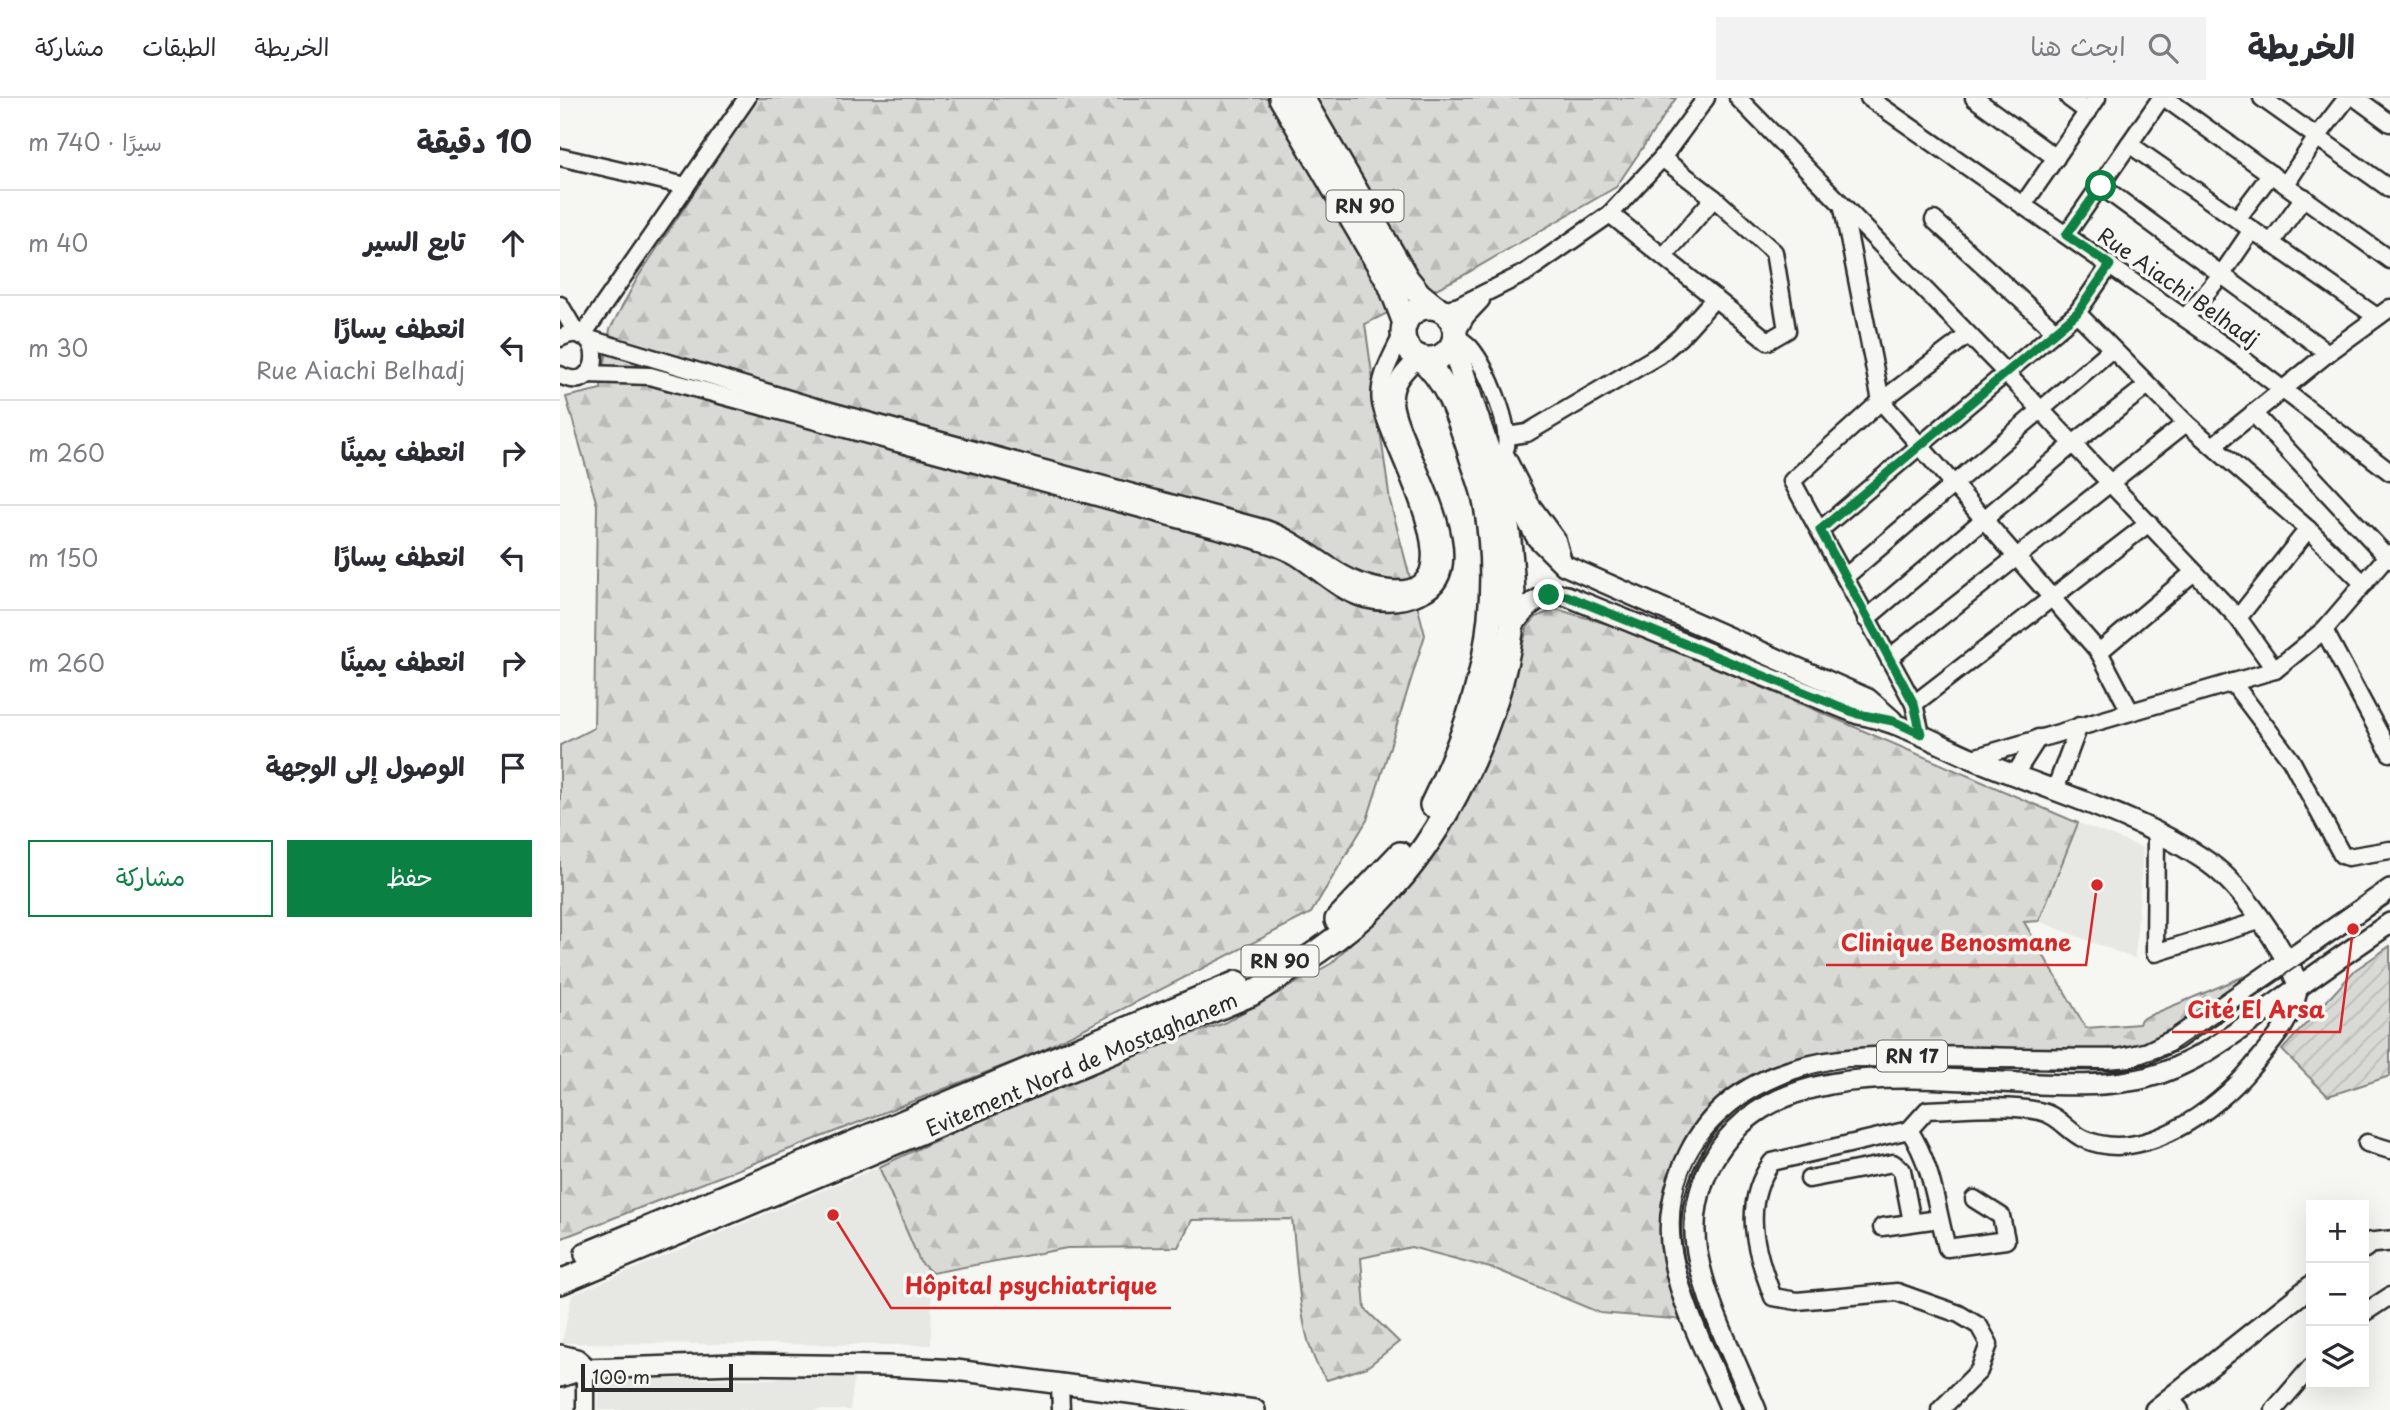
<!DOCTYPE html>
<html lang="ar">
<meta charset="utf-8">
<style>
body{margin:0;font-family:"Playpen Sans","Playpen Sans Arabic",sans-serif;background:#f2f2f3;color:#2b2b33;direction:rtl}
.controls{position:absolute;right:21px;bottom:21px;display:grid;overflow:hidden;border-radius:0px;box-shadow:0 7px 28px #0002}
.controls button{width:63px;height:63px;display:grid;place-items:center;padding:0;border:0;border-bottom:2px solid #e1e1e2;background:#fff;color:#2b2b33;font:35px sans-serif}
.scale{position:absolute;left:21px;bottom:18px;width:152px;box-sizing:border-box;padding-left:7px;border:4px solid #2b2b2b;border-top:0;font-size:19px;line-height:24px;white-space:nowrap;color:#2b2b2b;-webkit-text-stroke:5px #f6f6f2;paint-order:stroke}
.stop{position:absolute;width:21px;height:21px;margin:-16px;border:5px solid #0b8043;border-radius:50%;background:#fff}
.stop.end{background:#0b8043;border-color:#fff;box-shadow:0 2px 7px #0008}
.list{margin:0;padding:0;list-style:none}
h2{display:flex;justify-content:space-between;align-items:center;height:91px;margin:0;padding:0 28px;font-size:30px}
h2 small{font-size:23px;font-weight:400;color:#7c7c81}
.list li{display:grid;grid-template-columns:46px 1fr auto;gap:21px;align-items:center;box-sizing:border-box;height:105px;padding:0 28px;border-top:2px solid #e1e1e2}
.list b{display:block;font-size:26px;white-space:nowrap}
.list p{margin:0;font-size:23px;white-space:nowrap;color:#7c7c81}
.list em{font-size:23px;font-style:normal;color:#7c7c81}
.actions{display:flex;gap:14px;padding:21px 28px}
.actions a{flex:1;padding:16px 0;border:2px solid #0b8043;border-radius:0px;text-align:center;font-size:24px;color:#0b8043}
.actions .main{background:#0b8043;color:#fff}
.icon{flex:none;width:38px;height:38px;fill:none;stroke:currentColor;stroke-width:2;stroke-linecap:round;stroke-linejoin:round}
.map{position:relative;flex:none;width:1830px;height:1312px;overflow:hidden;direction:ltr}
header{display:flex;align-items:center;gap:42px;box-sizing:border-box;height:98px;padding:0 35px;background:#fff;border-bottom:2px solid #e1e1e2}
header strong{font-size:33px}
nav{display:flex;gap:38px;margin-inline-start:auto;font-size:24px}
.search{width:490px;height:63px;background:#f2f2f3;display:flex;align-items:center;gap:18px;box-sizing:border-box;padding:0 24px;border-radius:0px;color:#7c7c81;font-size:26px}
main{display:flex}
aside{flex:1;background:#fff}
.map>svg:first-child{display:block}
.built{fill:#e7e7e3}
.forest{fill:url(#forest-firs);stroke:#828280;stroke-width:2}
.garden{fill:url(#garden-furrows);stroke:#828280;stroke-width:2}
.lines{fill:none;stroke-linecap:round;stroke-linejoin:round}
.minor-casing{stroke:#2b2b2b;stroke-width:21}
.major-casing{stroke:#2b2b2b;stroke-width:24}
.highway-casing{stroke:#2b2b2b;stroke-width:28}
.minor{stroke:#f6f6f2;stroke-width:16}
.major{stroke:#f6f6f2;stroke-width:19}
.highway{stroke:#f6f6f2;stroke-width:23}
.tram{stroke:#2b2b2b;stroke-width:2}
.route{stroke:#0b8043;stroke-width:9}
.labels{text-anchor:middle;stroke-width:7;stroke-linejoin:round;paint-order:stroke}
.shield{fill:#f6f6f2;stroke:#686867;stroke-width:2}
.shield-label{font-size:19px;font-weight:bold;fill:#2b2b2b}
.street-label{font-size:21px;fill:#2b2b2b;stroke:#f6f6f2}
.leader{fill:none;stroke:#d62828;stroke-width:2.5}
.callout-dot{fill:#d62828;stroke:#f6f6f2;stroke-width:2.5}
.callout-label{font-size:23px;text-anchor:middle;font-weight:bold;fill:#d62828;stroke:#f6f6f2;stroke-width:7;stroke-linejoin:round;paint-order:stroke}
</style>
<header>
<strong>الخريطة</strong>
<div class="search"><svg class="icon" aria-label="search" viewBox="0 0 24 24"><circle cx="10" cy="10" r="6"/><path d="M15 15l6 6"/></svg>ابحث هنا</div>
<nav><a>الخريطة</a><a>الطبقات</a><a>مشاركة</a></nav>
</header>
<main>
<div class="map">
<svg width="1830" height="1312" viewBox="0 0 1830 1312">
<defs>
<pattern id="forest-firs" width="22" height="20" patternUnits="userSpaceOnUse" patternTransform="scale(1.75)"><rect width="22" height="20" fill="#d9d9d5"/><path d="M5 1l3.5 6h-7zM16 11l3.5 6h-7z" fill="#babab7"/></pattern>
<pattern id="garden-furrows" width="10" height="10" patternUnits="userSpaceOnUse" patternTransform="scale(1.75)"><rect width="10" height="10" fill="#d9d9d5"/><path d="M-1 1l2-2M0 10L10 0M9 11l2-2" fill="none" stroke="#babab7"/></pattern>
</defs>
<rect width="100%" height="100%" fill="#f6f6f2"/>
<filter id="ink" filterUnits="userSpaceOnUse"><feTurbulence type="fractalNoise" baseFrequency=".0143" numOctaves="2"/><feDisplacementMap in="SourceGraphic" scale="14" xChannelSelector="R" yChannelSelector="G"/><feConvolveMatrix kernelMatrix="1 2 1 2 8 2 1 2 1" color-interpolation-filters="sRGB"/></filter>
<g filter="url(#ink)">
<g class="built">
<path d="M1518,725L1583,750L1575,861L1479,823Z"/>
<path d="M319,1069L360,1164L372,1175L371,1247L2,1245L12,1197Z"/>
<path d="M227,1273L295,1274L290,1312H38L40,1281H216Z"/>
</g>
<g class="forest">
<path d="M197,0H1116L1056,89L902,178L805,226L830,403L865,537L807,722L751,815L476,955L0,1141V647L34,630L37,407L6,299L41,291L50,231L78,179Z"/>
<path d="M996,511L1071,533L1518,725L1479,823L1464,824L1526,930L1579,926L1581,921L1685,878L1635,922L1588,948L1550,952C1502,952 1454,952 1406,951C1340,951 1228,943 1174,990C1154,1008 1130,1049 1113,1071L1125,1222L1040,1215L938,1172L851,1149L801,1160L805,1211L839,1244L807,1269L767,1282C738,1250 738,1165 732,1121L632,1122L618,1149L507,1150L372,1175L360,1164L319,1069L479,994L600,946L662,926L772,865L855,779L952,583L968,528L976,519Z"/>
</g>
<path class="garden" d="M1830,848V978L1768,998L1722,952L1795,872Z"/>
<g class="lines">
<defs>
<g id="minor">
<path d="M1178,0L1446,275L1678,520L1715,572"/>
<path d="M1309,0L1679,258L1830,374"/>
<path d="M1414,0L1496,60"/>
<path d="M1509,0L1528,14"/>
<path d="M1605,0L1830,162"/>
<path d="M1702,0L1830,91"/>
<path d="M1796,0L1830,25"/>
<path d="M1569,46L1817,219"/>
<path d="M0,59L126,88"/>
<path d="M1726,86L1757,39L1787,0"/>
<path d="M1541,88L1768,255"/>
<path d="M1463,107L1537,0"/>
<path d="M1283,110L1321,303L1539,554L1570,613"/>
<path d="M1050,116L1208,243L1227,232L1214,154L1154,100L1102,60"/>
<path d="M1677,121L1711,76"/>
<path d="M1374,122L1495,233"/>
<path d="M1506,137L1601,0"/>
<path d="M1711,145L1744,99"/>
<path d="M1104,158L1154,100"/>
<path d="M0,207L17,236"/>
<path d="M882,212L899,208L965,175L1050,116L1102,60L1146,0"/>
<path d="M1517,215L1626,325L1748,431L1804,486"/>
<path d="M1625,220L1662,176L1692,132"/>
<path d="M895,237L906,218L921,202"/>
<path d="M22,238L187,0"/>
<path d="M895,238C901,242 908,246 912,252C927,271 950,325 946,349L933,366"/>
<path d="M0,240C45,216 46,301 0,277"/>
<path d="M26,240L252,308L706,431C745,444 773,479 813,488C935,517 827,347 821,305C817,281 833,257 843,235"/>
<path d="M27,276L90,278L692,441C707,446 723,450 737,459C759,473 779,494 805,501C825,506 843,505 862,496C924,468 837,345 834,304C832,284 846,272 859,259"/>
<path d="M1693,315L1830,462"/>
<path d="M947,338L967,335L1099,257L1120,239L1155,200"/>
<path d="M1653,348L1768,255L1830,210"/>
<path d="M944,354L970,405L997,442L1004,467"/>
<path d="M1260,432L1517,215L1550,167"/>
<path d="M1285,479L1552,251"/>
<path d="M1678,520L1748,431"/>
<path d="M1306,521L1513,346L1588,287"/>
<path d="M1764,532L1830,655"/>
<path d="M1539,554L1634,474"/>
<path d="M1329,560L1626,325"/>
<path d="M1672,584L1731,662L1782,757L1788,759L1830,752"/>
<path d="M1354,606L1589,425"/>
<path d="M1361,636L1354,606L1232,383L1321,303L1408,237"/>
<path d="M1413,660L1715,572L1764,532L1830,455"/>
<path d="M1455,676L1478,640"/>
<path d="M1495,692L1519,628"/>
<path d="M1596,735L1595,855L1699,823"/>
<path d="M1349,1032C1373,1068 1376,1110 1387,1150L1446,1142L1441,1118L1414,1101"/>
<path d="M1807,1045L1830,1052"/>
<path d="M1249,1081L1333,1065L1342,1072L1352,1124"/>
<path d="M1322,1129L1379,1121"/>
<path d="M1804,1215L1830,1198"/>
<path d="M25,1271V1312"/>
<path d="M500,1287L501,1312"/>
<path d="M1610,1300L1620,1312"/>
<path d="M1380,1312L1419,1273L1429,1246L1419,1228L1399,1216L1337,1194L1237,1203L1213,1199C1195,1153 1181,1106 1212,1064L1349,1032L1367,1012C1402,1011 1444,1006 1479,1013C1499,1017 1507,1033 1524,1041C1582,1067 1657,1012 1691,970C1711,946 1736,920 1739,888"/>
<path d="M1714,1312L1751,1269"/>
</g>
<g id="major">
<path d="M938,372L977,440L1004,467L1308,601L1332,622"/>
<path d="M951,530C967,508 978,493 1007,498L1298,616C1340,624 1372,643 1411,660C1484,691 1585,719 1649,765C1683,789 1723,850 1739,888"/>
<path d="M1804,1150L1810,1145L1830,1143"/>
<path d="M0,1279L25,1271L175,1266L327,1268L396,1272L695,1312"/>
<path d="M1171,1312C1151,1263 1122,1212 1113,1159C1106,1125 1113,1088 1129,1056C1179,954 1302,957 1400,959C1453,960 1506,962 1559,961L1587,955L1616,941L1830,791"/>
<path d="M1196,1312C1176,1263 1146,1206 1137,1154C1131,1123 1138,1089 1153,1062C1231,923 1459,1010 1585,980C1638,967 1683,929 1726,898C1760,873 1795,849 1830,825"/>
<path d="M1595,1312L1751,1188"/>
</g>
<g id="highway">
<path d="M721,0L830,186L845,225"/>
<path d="M742,0L847,181L859,196L875,209"/>
<circle cx="869" cy="235" r="26"/>
<path d="M859,259C887,282 898,317 909,351C914,369 923,388 926,407C944,516 920,610 872,707"/>
<path d="M777,822L840,756"/>
<path d="M27,1156L677,885"/>
<path d="M0,1184L691,896C737,868 782,840 820,803C886,737 938,625 951,534C955,505 952,472 949,443C942,374 909,312 894,244"/>
<path d="M0,1259L16,1263L25,1271"/>
</g>
</defs>
<use href="#minor" class="minor-casing"/>
<use href="#major" class="major-casing"/>
<use href="#highway" class="highway-casing"/>
<use href="#minor" class="minor"/>
<use href="#major" class="major"/>
<use href="#highway" class="highway"/>
<path class="tram" d="M1183,1312C1164,1266 1127,1193 1121,1146C1108,1041 1195,981 1288,969L1546,971L1572,969L1610,955L1830,805"/>
</g>
</g>
<g class="lines" filter="url(#ink)">
<path class="route" d="M989,497L1007,498L1298,616L1333,623L1361,636L1354,606L1260,432L1517,215L1550,167L1506,137L1541,88"/>
</g>
<g class="labels">
<g class="shield">
<rect x="766.5" y="92.5" width="77" height="31" rx="5"/>
<rect x="681.5" y="847.5" width="77" height="31" rx="5"/>
<rect x="1317" y="942.5" width="70" height="31" rx="5"/>
</g>
<g class="shield-label">
<text x="805" y="115">RN 90</text>
<text x="720" y="870">RN 90</text>
<text x="1352" y="965">RN 17</text>
</g>
<g class="street-label">
<text transform="translate(1618 190) rotate(35)" y="7">Rue Aiachi Belhadj</text>
<text transform="translate(522 967) rotate(-23)" y="7">Evitement Nord de Mostaghanem</text>
</g>
</g>
<path class="leader" d="M1537 787L1526 867H1266M1793 831L1780 934H1612M273 1117L331 1210H611"/>
<g class="callout-dot">
<circle cx="1537" cy="787" r="7"/>
<circle cx="1793" cy="831" r="7"/>
<circle cx="273" cy="1117" r="7"/>
</g>
<g class="callout-label">
<text x="1396" y="853">Clinique Benosmane</text>
<text x="1696" y="920">Cité El Arsa</text>
<text x="471" y="1196">Hôpital psychiatrique</text>
</g>
</svg>
<div class="controls">
<button>+</button>
<button>−</button>
<button><svg class="icon" aria-label="layers" viewBox="0 0 24 24"><path d="M12 4l9 5-9 5-9-5zM3 14l9 5 9-5"/></svg></button>
</div>
<div class="scale">100 m</div>
<div class="stop" style="left:1541px;top:88px"></div>
<div class="stop end" style="left:989px;top:497px"></div>
</div>
<aside>
<h2>10 دقيقة<small>سيرًا · 740 m</small></h2>
<ul class="list">
<li><svg class="icon" aria-label="ahead" viewBox="0 0 24 24"><path d="M12 20V5M6 11l6-6 6 6"/></svg><div><b>تابع السير</b></div><em>40 m</em></li>
<li><svg class="icon" aria-label="left" viewBox="0 0 24 24"><path d="M17 20v-9H6M10 6l-5 5 5 5"/></svg><div><b>انعطف يسارًا</b><p>Rue Aiachi Belhadj</p></div><em>30 m</em></li>
<li><svg class="icon" aria-label="right" viewBox="0 0 24 24"><path d="M7 20v-9h11M14 6l5 5-5 5"/></svg><div><b>انعطف يمينًا</b></div><em>260 m</em></li>
<li><svg class="icon" aria-label="left" viewBox="0 0 24 24"><path d="M17 20v-9H6M10 6l-5 5 5 5"/></svg><div><b>انعطف يسارًا</b></div><em>150 m</em></li>
<li><svg class="icon" aria-label="right" viewBox="0 0 24 24"><path d="M7 20v-9h11M14 6l5 5-5 5"/></svg><div><b>انعطف يمينًا</b></div><em>260 m</em></li>
<li><svg class="icon" aria-label="arrive" viewBox="0 0 24 24"><path d="M6 21V4h12l-3 4 3 4H6"/></svg><div><b>الوصول إلى الوجهة</b></div></li>
</ul>
<div class="actions"><a class="main">حفظ</a><a>مشاركة</a></div>
</aside>
</main>
